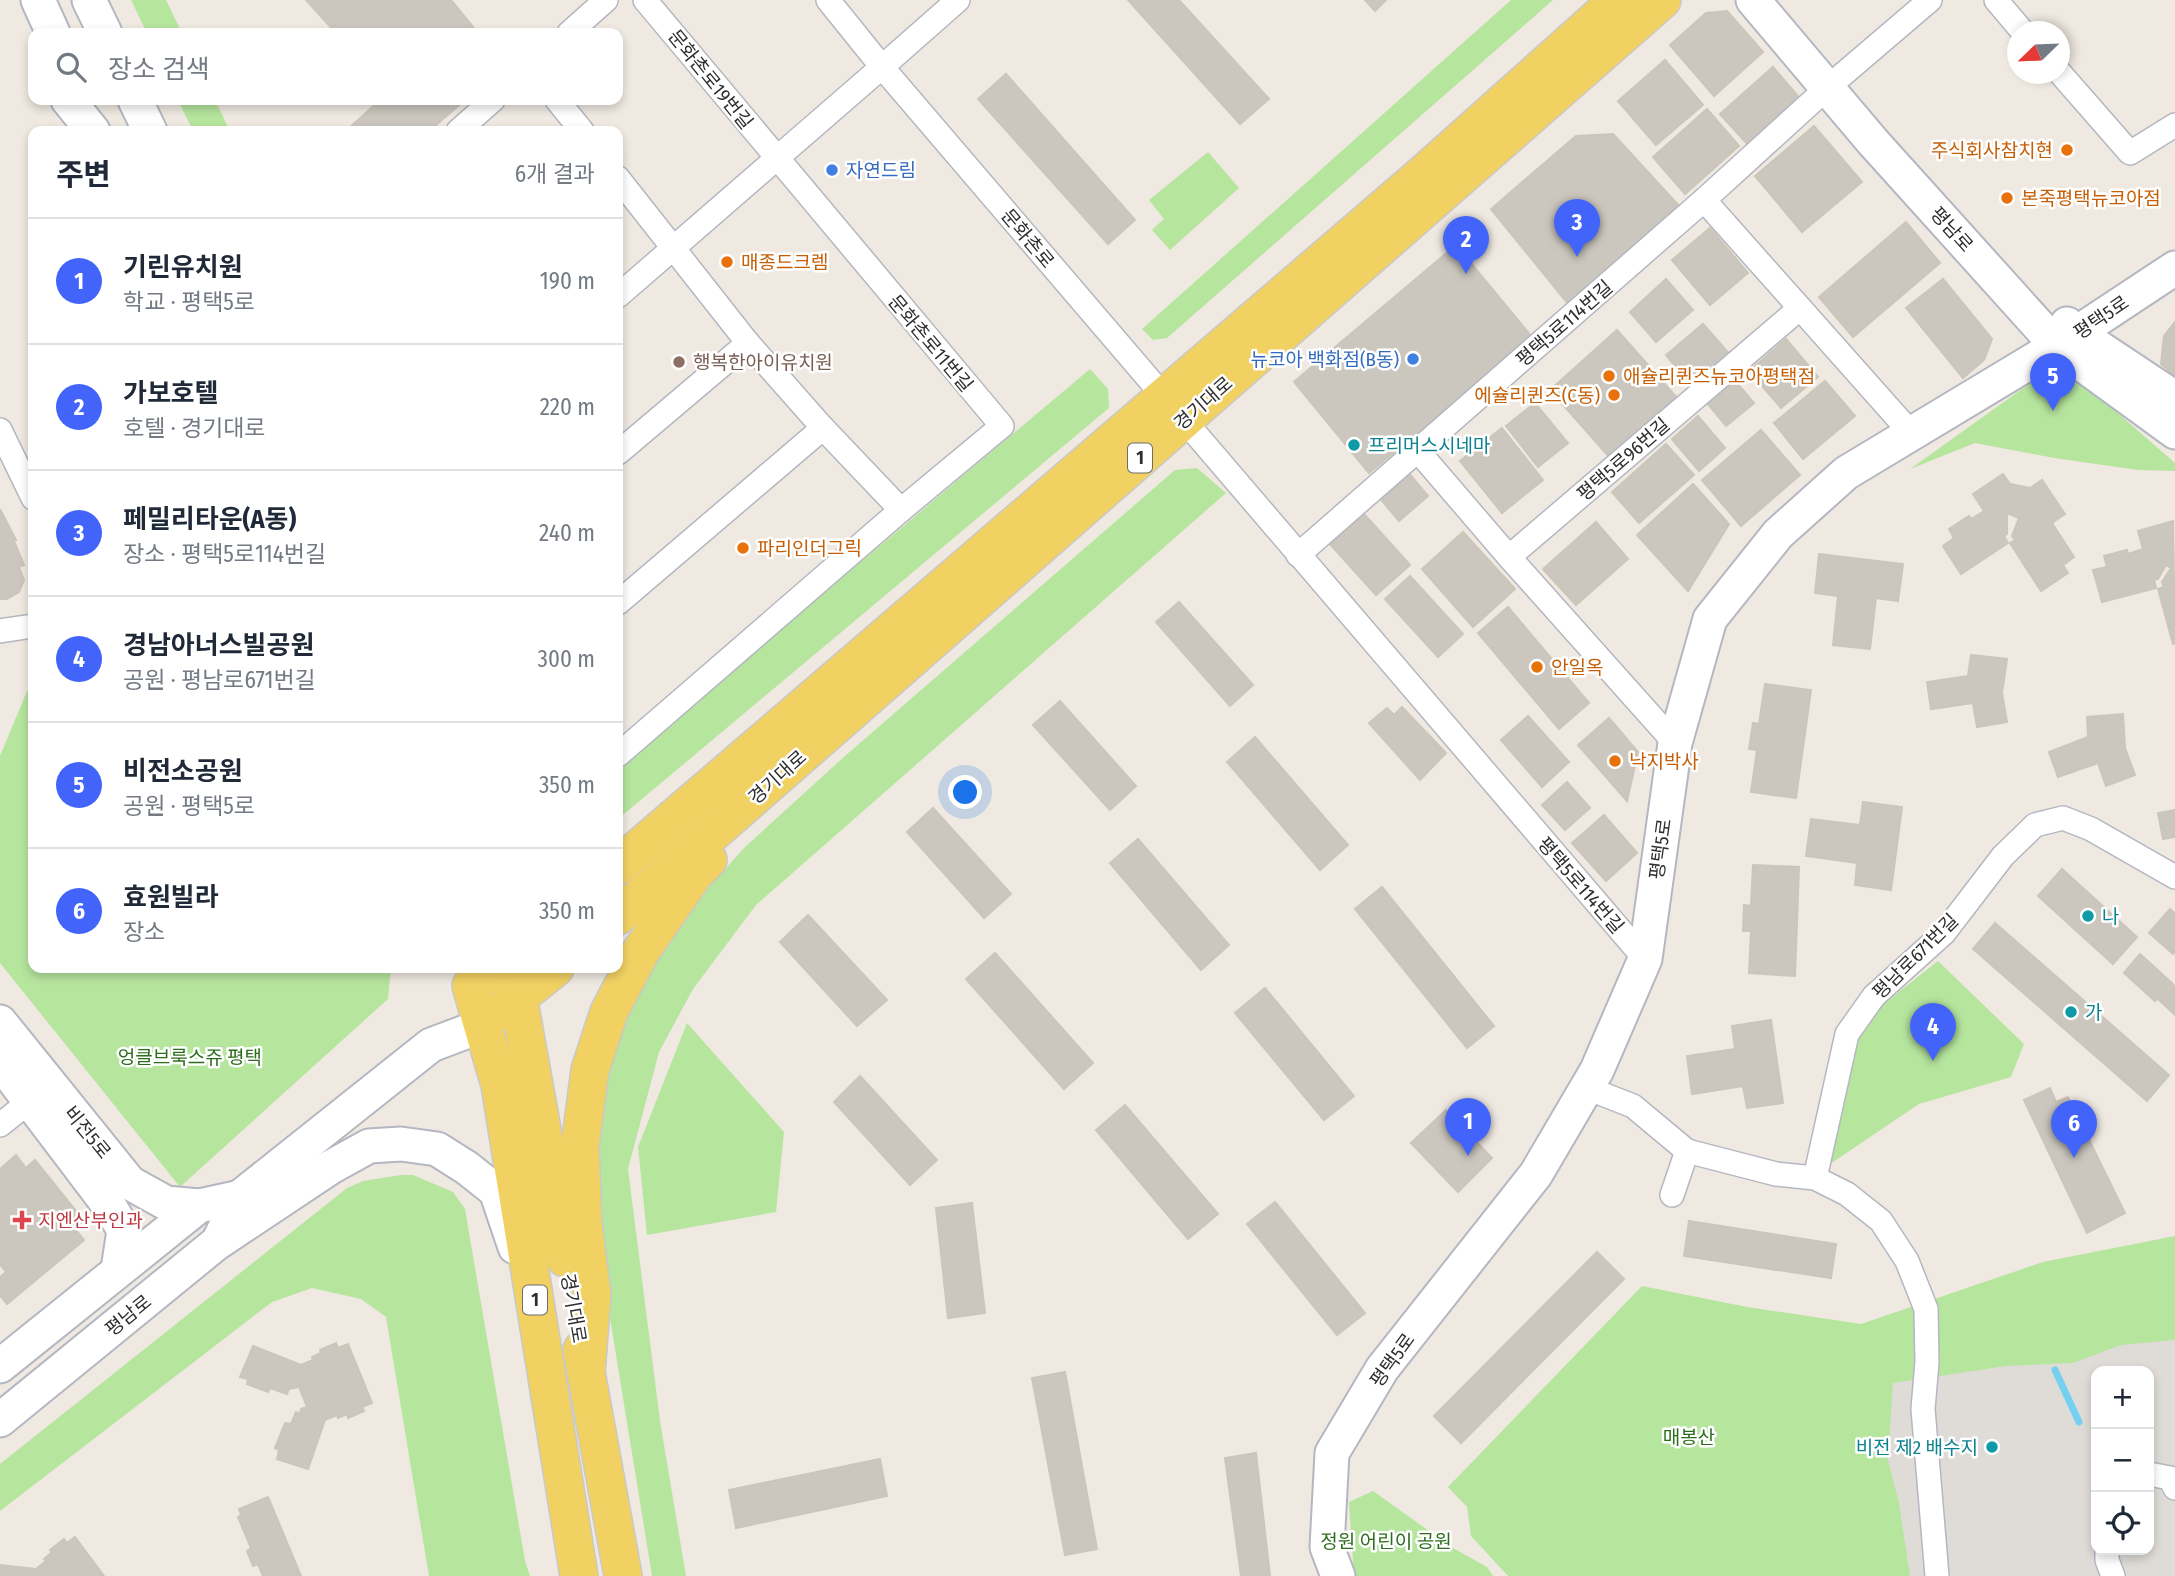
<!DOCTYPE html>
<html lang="ko">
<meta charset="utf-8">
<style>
body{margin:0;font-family:"Fira Sans Condensed","Noto Sans KR",sans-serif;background:#f2f2f3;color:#1f2937}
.controls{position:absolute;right:21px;bottom:21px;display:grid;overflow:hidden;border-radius:14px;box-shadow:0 4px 10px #0003}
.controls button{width:63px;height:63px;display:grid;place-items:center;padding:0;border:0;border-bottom:2px solid #e0e1e3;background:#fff;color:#1f2937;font:35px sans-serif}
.compass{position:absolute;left:2007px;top:21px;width:63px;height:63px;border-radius:50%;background:#fff;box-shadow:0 4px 10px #0003;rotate:247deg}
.you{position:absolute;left:966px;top:793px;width:24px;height:24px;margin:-18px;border:5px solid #fff;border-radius:50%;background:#1a73e8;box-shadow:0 0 0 10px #1a73e833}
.badge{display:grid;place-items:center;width:46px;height:46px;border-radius:50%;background:#4264fb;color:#fff;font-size:23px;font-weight:700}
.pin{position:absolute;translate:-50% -58px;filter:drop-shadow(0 2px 4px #0008)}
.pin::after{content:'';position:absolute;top:37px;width:24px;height:21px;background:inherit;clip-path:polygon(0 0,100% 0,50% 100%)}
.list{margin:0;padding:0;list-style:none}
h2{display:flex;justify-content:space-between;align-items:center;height:91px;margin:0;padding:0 28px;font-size:30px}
h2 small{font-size:23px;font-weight:400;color:#747a83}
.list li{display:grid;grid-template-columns:46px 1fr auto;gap:21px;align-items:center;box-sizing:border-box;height:126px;padding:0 28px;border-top:2px solid #e0e1e3}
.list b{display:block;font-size:26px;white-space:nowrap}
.list p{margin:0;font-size:23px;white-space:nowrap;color:#747a83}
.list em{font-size:23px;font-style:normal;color:#747a83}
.icon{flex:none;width:38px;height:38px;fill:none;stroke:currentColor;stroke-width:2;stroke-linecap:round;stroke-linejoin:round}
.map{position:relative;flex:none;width:2175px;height:1576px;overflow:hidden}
.search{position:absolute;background:#fff;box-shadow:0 4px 10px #0003;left:28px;top:28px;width:595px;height:77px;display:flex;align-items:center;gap:18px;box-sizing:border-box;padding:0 24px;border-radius:14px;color:#747a83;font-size:26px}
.panel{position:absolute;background:#fff;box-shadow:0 4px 10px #0003;left:28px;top:126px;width:595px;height:847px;border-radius:14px}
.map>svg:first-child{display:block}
.green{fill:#b6e59e;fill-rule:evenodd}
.plaza{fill:#dfdcd8;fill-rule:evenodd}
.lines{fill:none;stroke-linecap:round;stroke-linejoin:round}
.stream{stroke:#75cff0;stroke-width:7}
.building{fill:#cbc7bf;stroke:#cbc5ba;stroke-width:2}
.street-casing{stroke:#b4b7c1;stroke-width:26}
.secondary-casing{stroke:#b4b7c1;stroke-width:37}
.primary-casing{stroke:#c9c9c9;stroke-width:40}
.street{stroke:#fff;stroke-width:23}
.secondary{stroke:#fff;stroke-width:33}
.primary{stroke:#f2d163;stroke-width:37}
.food-dot{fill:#e8710a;stroke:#fff;stroke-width:2.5}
.shop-dot{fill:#3f7fe0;stroke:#fff;stroke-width:2.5}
.education-dot{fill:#8d6e63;stroke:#fff;stroke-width:2.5}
.culture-dot{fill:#0f9aa8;stroke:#fff;stroke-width:2.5}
.health-dot{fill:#e0444e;stroke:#fff;stroke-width:2.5}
.labels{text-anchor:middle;stroke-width:5;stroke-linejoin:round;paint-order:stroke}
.shield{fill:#fff;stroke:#6d6d6d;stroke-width:2}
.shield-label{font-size:18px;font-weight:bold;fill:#2e2e2e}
.street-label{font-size:19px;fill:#2e2e2e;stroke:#fff}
.food-label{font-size:19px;fill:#c56008;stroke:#fff;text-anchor:start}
.shop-label{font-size:19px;fill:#366cbe;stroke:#fff;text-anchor:start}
.education-label{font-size:19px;fill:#785e54;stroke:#fff;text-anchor:start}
.culture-label{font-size:19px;fill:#0d838f;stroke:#fff;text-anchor:start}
.park-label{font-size:19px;fill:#2c6e1b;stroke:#fff}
.health-label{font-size:19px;fill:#be3a42;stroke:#fff;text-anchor:start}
</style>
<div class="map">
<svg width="2175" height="1576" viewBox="0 0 2175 1576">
<rect width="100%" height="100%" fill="#efe9e1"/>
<g class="green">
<path d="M131,0H166L182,33H147Z"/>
<path d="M1511,0H1553L1167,338L1153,340L1142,329Z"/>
<path d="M178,100H215L230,131H193Z"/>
<path d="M1208,152L1239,188L1170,250L1152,230L1164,219L1149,200Z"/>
<path d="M1090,369L1108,389L1109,408L618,819V766Z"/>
<path d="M2074,375L2175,463V471L2138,470L2054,458L1975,443L1910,469L2036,379Z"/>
<path d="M1197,468L1226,493L756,905L693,989L659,1052L628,1169L660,1421L686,1576H652L595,1226V1116L613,1046L644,983L692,906L745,847L845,756L1175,470Z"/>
<path d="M33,688V968H391L388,999L180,1187L0,963V756L27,691Z"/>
<path d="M1938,961L2024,1044L2011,1077L1919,1104L1830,1164L1853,1036L1867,1017Z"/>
<path d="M687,1023L784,1132L776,1212L647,1235L638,1147Z"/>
<path d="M401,1175H413L453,1192L465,1209L525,1561L530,1576H429L386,1317L361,1299L312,1288L272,1302L0,1511V1464L347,1188L363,1181Z"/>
<path d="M2175,1236V1576H1508L1471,1536L1467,1507L1448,1487L1642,1286L1747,1307L1861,1324L2043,1262ZM2096,1371H2149V1550H2096Z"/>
<path d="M1373,1491L1453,1548L1487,1567L1493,1576H1354L1349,1502Z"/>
</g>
<path class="plaza" d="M2175,1340V1576H1910L1899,1503L1888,1460L1893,1383L2006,1366L2073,1363L2121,1345ZM2096,1371H2149V1550H2096Z"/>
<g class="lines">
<path class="stream" d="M2055,1370L2079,1422"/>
</g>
<g class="building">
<path d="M306,0H451L478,33H336Z"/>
<path d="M1128,0H1179L1269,99L1240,124Z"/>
<path d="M1365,0H1386L1375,11Z"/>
<path d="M1727,11L1763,52L1714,96L1670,45L1706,13Z"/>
<path d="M1665,60L1703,105L1656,145L1618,101Z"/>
<path d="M1773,67L1803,102L1751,148L1720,114Z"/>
<path d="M1006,74L1135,220L1108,244L978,99Z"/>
<path d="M380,100H465L429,131H346Z"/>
<path d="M1707,109L1739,146L1685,194L1653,157Z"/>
<path d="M1814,126L1862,182L1802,232L1755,176Z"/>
<path d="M1613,134L1681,208L1569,305L1491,209L1576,136Z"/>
<path d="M1906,222L1940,263L1853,337L1819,297Z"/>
<path d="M1710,228L1748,273L1710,305L1672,260Z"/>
<path d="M1456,245L1532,337L1369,473L1294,382Z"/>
<path d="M1666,279L1693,310L1656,342L1630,312Z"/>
<path d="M1943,279L1992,339L1984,360L1963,378L1906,308Z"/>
<path d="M2175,322V376L2161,364L2164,336Z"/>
<path d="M1703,324L1732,357L1695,389L1666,355Z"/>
<path d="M1617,330L1678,399L1611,459L1550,390Z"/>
<path d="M1786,339L1818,377L1781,408L1749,371Z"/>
<path d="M1731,376L1754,403L1726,426L1703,398Z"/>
<path d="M1825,381L1855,416L1803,459L1774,423Z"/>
<path d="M1535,403L1568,443L1538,467L1506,426Z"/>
<path d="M1698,416L1725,448L1699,471L1672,439Z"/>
<path d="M1502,428L1543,480L1502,513L1460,461Z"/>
<path d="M1761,430L1800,475L1741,526L1702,480Z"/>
<path d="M1666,444L1694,475L1639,523L1612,492Z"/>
<path d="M1407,471L1428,496L1399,521L1379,497Z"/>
<path d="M2003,474L2010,484L2030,488L2042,480L2065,514L2052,523L2074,557L2063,565L2068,573L2041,591L2010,543L2015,540L2012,536L2019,518L2007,513V534L2004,536L2008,543L1961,574L1943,546L1954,538L1949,529L1969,516L1971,519L1984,511L1973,494Z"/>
<path d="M1693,484L1729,524L1688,591L1637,535Z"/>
<path d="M0,509L16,540L14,541L24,565L19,567L24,580L19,592L7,599H0Z"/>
<path d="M1364,514L1410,565L1376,595L1330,544Z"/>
<path d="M2173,521L2175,643L2173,644L2158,589L2164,587L2162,582L2171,568L2166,565L2158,579L2154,580L2156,588L2102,602L2093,570L2107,567L2104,556L2127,550L2128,554L2143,549L2138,531Z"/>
<path d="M1596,522L1628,559L1576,605L1543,569Z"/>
<path d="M1463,532L1515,589L1473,627L1422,569Z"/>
<path d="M1819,554L1903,564L1898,601L1876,598L1870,649L1833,645L1838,596L1815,593Z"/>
<path d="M1410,576L1463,634L1438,657L1385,599Z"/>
<path d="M1179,602L1253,685L1230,706L1156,622Z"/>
<path d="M1508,607L1589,703L1559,729L1478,633Z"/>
<path d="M1971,655L2007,659L2002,693L2007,722L1977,727L1973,703L1931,709L1927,682L1968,676Z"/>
<path d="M1765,684L1811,690L1796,798L1751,792L1757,750L1749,749L1753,723L1759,724Z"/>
<path d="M1060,701L1136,786L1110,810L1033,725Z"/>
<path d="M1402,707L1446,753L1420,780L1369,723L1387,708L1394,715Z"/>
<path d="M2123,714L2125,748L2135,775L2106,786L2098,763L2058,777L2049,752L2088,737L2087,717Z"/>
<path d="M1528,716L1569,762L1542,787L1501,740Z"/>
<path d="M1609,718L1638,752L1627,801L1578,745Z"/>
<path d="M1255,737L1348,845L1320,870L1227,762Z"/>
<path d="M1567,782L1590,808L1565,830L1542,805Z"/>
<path d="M1863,802L1902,807L1891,890L1855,885L1857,863L1806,856L1811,819L1860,825Z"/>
<path d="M933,808L1011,894L984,918L907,832Z"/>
<path d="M2175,810V837L2163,839L2158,813Z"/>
<path d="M1604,815L1637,853L1606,881L1572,843Z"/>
<path d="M1138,839L1229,945L1201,970L1110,863Z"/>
<path d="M1753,865L1799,867L1795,976L1749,973L1751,931H1743L1744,905L1751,906Z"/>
<path d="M2062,869L2137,937L2113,964L2038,896Z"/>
<path d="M1382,887L1494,1026L1467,1048L1355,909Z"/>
<path d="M2170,909L2175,914V952L2173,954L2149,933Z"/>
<path d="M808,915L887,1000L857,1026L780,942Z"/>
<path d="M1995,923L2169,1075L2147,1101L1973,949Z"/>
<path d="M995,953L1093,1063L1064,1089L966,979Z"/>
<path d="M2140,954L2172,983L2155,1001L2124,973Z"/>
<path d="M2173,985L2175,986V1015L2159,1000Z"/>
<path d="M1265,988L1354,1096L1324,1120L1235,1013Z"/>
<path d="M1771,1020L1783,1103L1747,1108L1743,1086L1692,1094L1687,1056L1735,1049L1732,1026Z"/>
<path d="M860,1076L937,1160L910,1185L834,1102Z"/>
<path d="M2050,1088L2056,1102L2068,1097L2125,1213L2087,1233L2024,1100Z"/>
<path d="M1125,1105L1218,1214L1188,1239L1096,1130Z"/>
<path d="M1446,1110L1492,1158L1458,1192L1411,1143Z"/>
<path d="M16,1155L26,1168L35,1160L84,1221L75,1229L84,1240L7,1304L0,1295V1277L6,1272L0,1264V1169Z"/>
<path d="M1275,1202L1365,1313L1337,1335L1247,1224Z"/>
<path d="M972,1203L985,1313L948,1318L936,1208Z"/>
<path d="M1689,1221L1836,1244L1831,1278L1684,1256Z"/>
<path d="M1597,1252L1624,1279L1461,1443L1434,1416Z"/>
<path d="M336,1343L338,1348L348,1344L372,1403L362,1407L364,1411L348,1418L347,1414L338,1418L337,1415L325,1420L308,1469L277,1459L279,1450L275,1448L285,1423L291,1424L296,1412L300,1414L301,1409L307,1407L299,1387L289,1389L287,1394L270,1388L268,1392L247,1384L248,1379L240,1377L253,1346L301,1365L313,1360L312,1357L321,1353L320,1350Z"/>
<path d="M1065,1372L1097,1549L1065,1555L1032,1378Z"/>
<path d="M1256,1453L1270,1576H1241L1225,1458Z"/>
<path d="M880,1459L887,1496L736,1528L729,1490Z"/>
<path d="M268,1497L301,1576H263L258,1564L253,1566L247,1551L251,1548L238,1517L241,1515L239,1509Z"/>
<path d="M75,1537L104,1576H0V1565L36,1569L46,1561L44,1559L52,1552L50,1550L64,1539L67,1543Z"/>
</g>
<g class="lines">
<defs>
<g id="street">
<path d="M828,0L882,67L958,0"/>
<path d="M1996,0L2023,32"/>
<path d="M569,33L606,0"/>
<path d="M2060,73L2130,153L2175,125"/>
<path d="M557,100L582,131"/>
<path d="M458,131L493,100"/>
<path d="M618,178L748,343L823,428L901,510"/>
<path d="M1704,200L1800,308"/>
<path d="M618,296L882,67L1645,959"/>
<path d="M0,430L33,498"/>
<path d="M1418,451L1509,557L1675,743"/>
<path d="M618,453L748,343"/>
<path d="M1298,555L1704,200L1827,88L1930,0"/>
<path d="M1509,557L1800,308L1911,433"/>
<path d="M618,603L823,428"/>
<path d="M0,631L33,626"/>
<path d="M618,755L901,510L1002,426L645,0"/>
<path d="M1587,1088L1633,1106L1687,1151L1776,1174L1815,1178L1847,1194L1881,1221L1907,1261L1926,1309L1927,1362L1923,1409L1937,1576"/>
<path d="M0,1125L30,1101"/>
<path d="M1815,1178L1847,1034L1874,996L1944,933L2003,856L2035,825L2063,818L2091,829L2175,877"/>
<path d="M1672,1195L1687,1151"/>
<path d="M2149,1474L2170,1478L2175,1488"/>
<path d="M2107,1550V1560L2113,1576"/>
</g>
<g id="secondary">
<path d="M38,0L53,33"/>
<path d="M89,0L105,33"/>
<path d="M1753,0L1873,142L2057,346L2175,432"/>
<path d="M68,100L93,131"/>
<path d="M135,100L150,131"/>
<path d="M2067,324L2077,333L2175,398"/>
<path d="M0,1022L130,1183L166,1203L199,1206"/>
<path d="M0,1062L110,1207L124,1230L118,1270"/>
<path d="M220,1241L331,1167L369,1146L401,1144L437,1149L467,1168L496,1191L515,1247"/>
<path d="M0,1366L199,1206L240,1197"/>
<path d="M0,1420L218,1242L240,1197L431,1045L484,1025"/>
<path d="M1338,1576L1327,1547L1332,1453L1382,1369L1536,1174L1597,1070L1645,959L1675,743L1710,619L1778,534L1846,473L2057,346L2175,268"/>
</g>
<g id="primary">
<path d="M618,866L1420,177L1618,0"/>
<path d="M618,916L1662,0"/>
<path d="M496,968L471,986L500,1085L579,1576"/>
<path d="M513,968L565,1258"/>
<path d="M501,1011L555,968"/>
<path d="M582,1350L623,1576"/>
<path d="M586,1373L592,1294L583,1225L580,1146L590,1070L609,1012L641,951L694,874L708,860"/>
</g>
</defs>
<use href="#street" class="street-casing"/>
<use href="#secondary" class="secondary-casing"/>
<use href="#primary" class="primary-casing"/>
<use href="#street" class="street"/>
<use href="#secondary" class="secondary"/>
<use href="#primary" class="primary"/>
</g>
<g class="food-dot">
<circle cx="2067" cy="150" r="7"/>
<circle cx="2007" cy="198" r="7"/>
<circle cx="727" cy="262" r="7"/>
<circle cx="1609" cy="376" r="7"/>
<circle cx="1614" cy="395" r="7"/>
<circle cx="743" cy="548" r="7"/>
<circle cx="1537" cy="667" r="7"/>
<circle cx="1615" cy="761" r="7"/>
</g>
<g class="shop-dot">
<circle cx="832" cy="170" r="7"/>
<circle cx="1413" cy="359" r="7"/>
</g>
<circle class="education-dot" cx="679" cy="362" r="7"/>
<g class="culture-dot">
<circle cx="1354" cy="445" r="7"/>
<circle cx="2088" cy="916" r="7"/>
<circle cx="2071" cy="1012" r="7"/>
<circle cx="1992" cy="1447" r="7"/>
</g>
<path class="health-dot" d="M18.5 1209.5h7v7h7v7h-7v7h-7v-7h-7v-7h7z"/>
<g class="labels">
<g class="shield">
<rect x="1128" y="443.5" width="24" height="29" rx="5"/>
<rect x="523" y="1285.5" width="24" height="29" rx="5"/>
</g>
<g class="shield-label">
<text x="1140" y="464">1</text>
<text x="535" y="1306">1</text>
</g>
<g class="street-label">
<text transform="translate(711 79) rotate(51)" y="7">문화촌로19번길</text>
<text transform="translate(1952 229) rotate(48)" y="7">평남로</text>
<text transform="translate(1028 238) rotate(50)" y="7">문화촌로</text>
<text transform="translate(2101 317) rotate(-34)" y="7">평택5로</text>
<text transform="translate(1564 323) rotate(-41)" y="7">평택5로114번길</text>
<text transform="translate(931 343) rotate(50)" y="7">문화촌로11번길</text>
<text transform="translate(1203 403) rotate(-41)" y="7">경기대로</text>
<text transform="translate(1623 459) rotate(-41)" y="7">평택5로96번길</text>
<text transform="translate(777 777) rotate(-42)" y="7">경기대로</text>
<text transform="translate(1660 849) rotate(-82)" y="7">평택5로</text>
<text transform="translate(1581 885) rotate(49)" y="7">평택5로114번길</text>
<text transform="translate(1915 956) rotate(-45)" y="7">평남로671번길</text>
<text transform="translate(88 1132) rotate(51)" y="7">비전5로</text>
<text transform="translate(574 1308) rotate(80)" y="7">경기대로</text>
<text transform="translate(128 1315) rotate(-39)" y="7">평남로</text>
<text transform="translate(1392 1360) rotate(-54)" y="7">평택5로</text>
</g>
<g class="food-label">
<text x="2053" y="157" text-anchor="end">주식회사참치현</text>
<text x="2021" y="205">본죽평택뉴코아점</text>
<text x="741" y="269">매종드크렘</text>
<text x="1623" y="383">애슐리퀸즈뉴코아평택점</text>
<text x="1600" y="402" text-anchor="end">에슐리퀸즈(C동)</text>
<text x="757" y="555">파리인더그릭</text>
<text x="1551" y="674">안일옥</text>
<text x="1629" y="768">낙지박사</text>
</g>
<g class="shop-label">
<text x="846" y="177">자연드림</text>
<text x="1399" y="366" text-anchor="end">뉴코아 백화점(B동)</text>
</g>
<g class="education-label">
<text x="693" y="369">행복한아이유치원</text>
</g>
<g class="culture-label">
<text x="1368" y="452">프리머스시네마</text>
<text x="2102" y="923">나</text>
<text x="2085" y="1019">가</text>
<text x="1978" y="1454" text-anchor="end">비전 제2 배수지</text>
</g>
<g class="park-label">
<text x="190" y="1064">엉클브룩스쥬 평택</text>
<text x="1689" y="1444">매봉산</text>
<text x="1386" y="1548">정원 어린이 공원</text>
</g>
<g class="health-label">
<text x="38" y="1227">지엔산부인과</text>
</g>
</g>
</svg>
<div class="controls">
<button>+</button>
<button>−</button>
<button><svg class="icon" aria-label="locate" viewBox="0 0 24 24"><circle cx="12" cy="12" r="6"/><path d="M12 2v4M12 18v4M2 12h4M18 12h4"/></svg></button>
</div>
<svg class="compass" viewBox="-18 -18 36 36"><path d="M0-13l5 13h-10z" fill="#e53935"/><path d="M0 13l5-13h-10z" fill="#747a83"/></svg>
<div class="you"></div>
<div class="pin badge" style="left:1468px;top:1156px">1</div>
<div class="pin badge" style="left:1466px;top:274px">2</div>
<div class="pin badge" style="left:1577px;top:257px">3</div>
<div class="pin badge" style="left:1933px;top:1061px">4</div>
<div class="pin badge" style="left:2053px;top:411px">5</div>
<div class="pin badge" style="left:2074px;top:1158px">6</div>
<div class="search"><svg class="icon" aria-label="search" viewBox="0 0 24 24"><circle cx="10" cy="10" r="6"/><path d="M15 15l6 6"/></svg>장소 검색</div>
<section class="panel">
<h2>주변<small>6개 결과</small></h2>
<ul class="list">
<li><span class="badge">1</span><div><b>기린유치원</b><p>학교 · 평택5로</p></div><em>190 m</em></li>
<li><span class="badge">2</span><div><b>가보호텔</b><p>호텔 · 경기대로</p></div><em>220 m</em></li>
<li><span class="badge">3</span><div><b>페밀리타운(A동)</b><p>장소 · 평택5로114번길</p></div><em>240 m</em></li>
<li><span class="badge">4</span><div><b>경남아너스빌공원</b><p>공원 · 평남로671번길</p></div><em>300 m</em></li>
<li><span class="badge">5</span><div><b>비전소공원</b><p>공원 · 평택5로</p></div><em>350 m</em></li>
<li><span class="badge">6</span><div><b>효원빌라</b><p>장소</p></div><em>350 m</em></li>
</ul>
</section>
</div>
